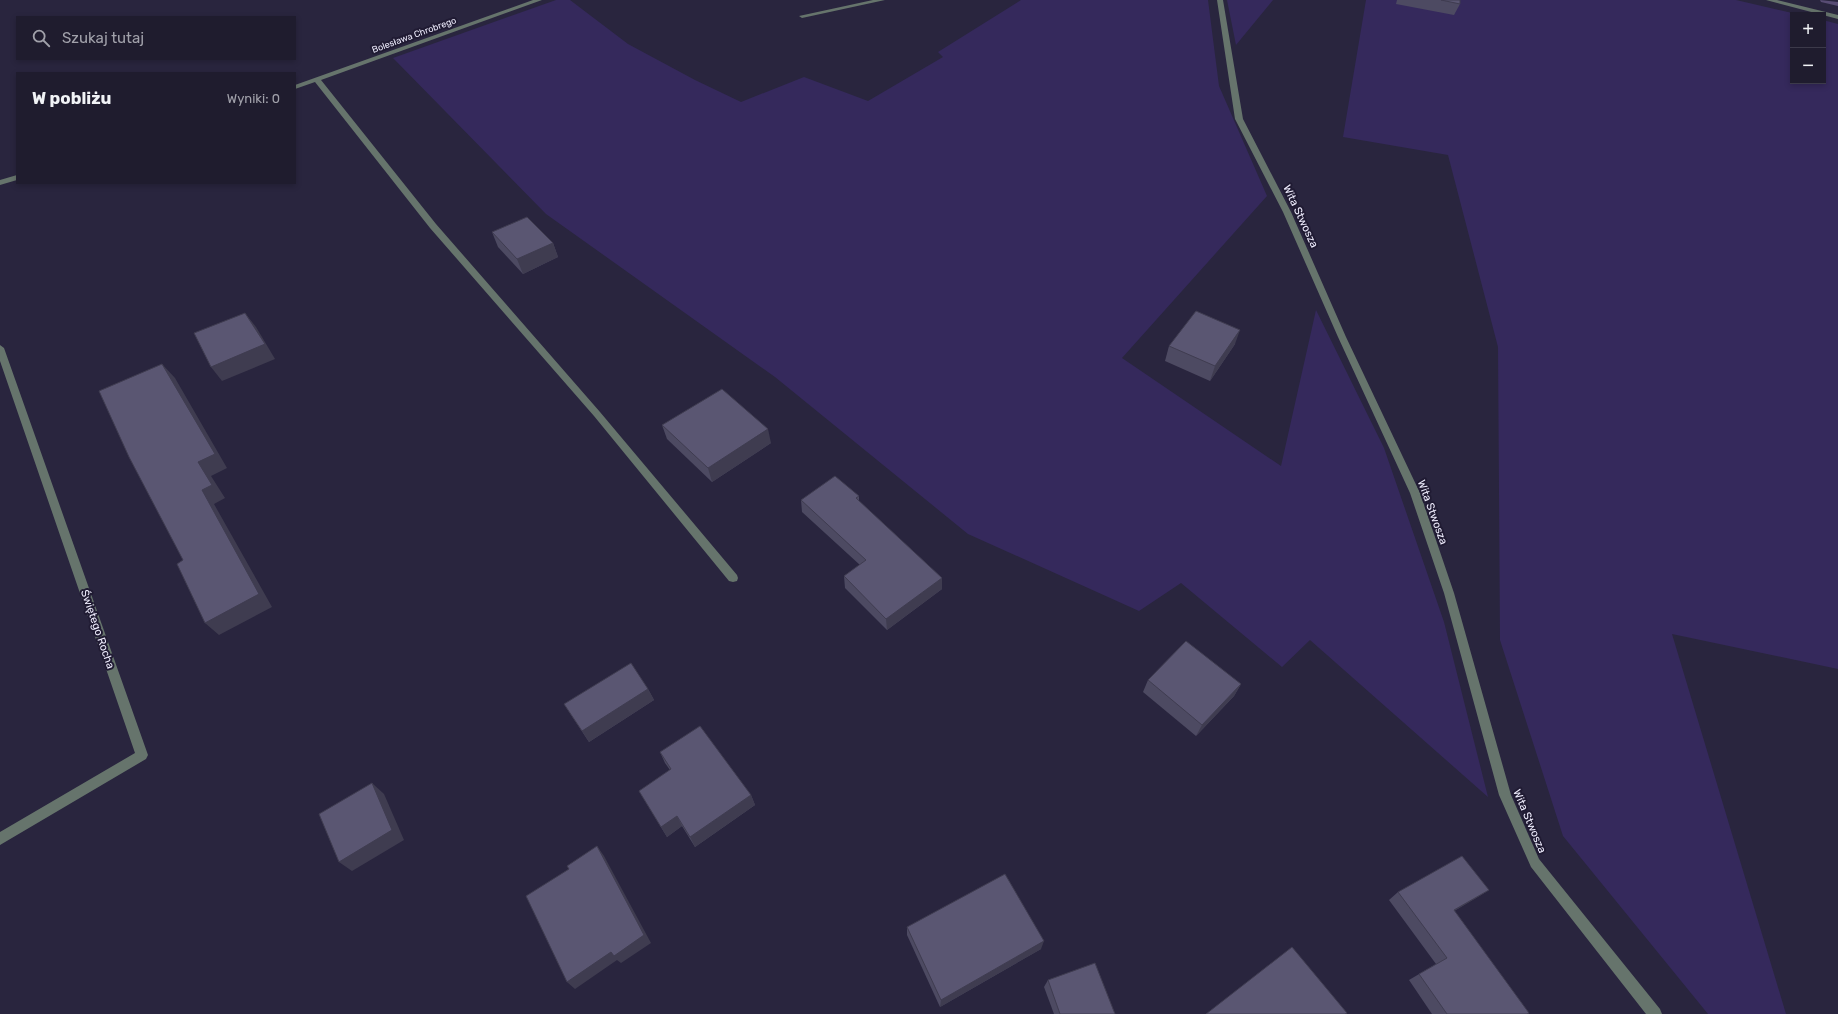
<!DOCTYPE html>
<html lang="pl">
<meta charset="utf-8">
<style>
body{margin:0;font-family:Rubik,sans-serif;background:#272536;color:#f1f3f6}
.controls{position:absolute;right:12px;top:12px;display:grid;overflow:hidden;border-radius:0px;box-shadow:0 2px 6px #0003}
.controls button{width:36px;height:36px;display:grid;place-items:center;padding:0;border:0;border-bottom:1px solid #3c3a4a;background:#1f1c2e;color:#f1f3f6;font:20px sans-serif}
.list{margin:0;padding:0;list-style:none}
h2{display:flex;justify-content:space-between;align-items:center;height:52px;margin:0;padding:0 16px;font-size:17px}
h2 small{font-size:13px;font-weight:400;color:#a1a1aa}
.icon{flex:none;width:22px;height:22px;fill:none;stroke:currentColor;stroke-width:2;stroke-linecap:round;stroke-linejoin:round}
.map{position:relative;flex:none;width:1838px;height:1014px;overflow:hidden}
.search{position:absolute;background:#1f1c2e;box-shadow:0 2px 6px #0003;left:16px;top:16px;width:280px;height:44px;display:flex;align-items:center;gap:10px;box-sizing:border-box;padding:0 14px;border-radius:0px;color:#a1a1aa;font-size:15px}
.panel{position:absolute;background:#1f1c2e;box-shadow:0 2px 6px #0003;left:16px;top:72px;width:280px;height:112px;border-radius:0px}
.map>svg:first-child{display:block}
.green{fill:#35295c}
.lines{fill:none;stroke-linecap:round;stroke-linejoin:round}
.stream{fill:#584c74;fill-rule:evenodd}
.minor{fill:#66746c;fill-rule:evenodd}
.wall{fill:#4d4a62}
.shaded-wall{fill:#3f3c50}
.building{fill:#5a5672;stroke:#3f3c50}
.labels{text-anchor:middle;stroke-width:4;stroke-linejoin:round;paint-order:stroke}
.far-street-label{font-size:9px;fill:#eeecfd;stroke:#201b33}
.street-label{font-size:11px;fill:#eeecfd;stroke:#201b33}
</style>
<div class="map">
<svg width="1838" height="1014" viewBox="0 0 1838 1014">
<rect width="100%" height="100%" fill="#29253e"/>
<g class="green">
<path d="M556,0H570L628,44L695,80L741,102L804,77L868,101L943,57L938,52L1021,0H1208L1219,86L1267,196L1122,358L1281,466L1316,310L1384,448L1444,622L1488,797L1310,640L1282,667L1181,583L1139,611L968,534L775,377L546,214L393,58Z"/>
<path d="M1227,0H1273L1236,45Z"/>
<path d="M1366,0H1736L1801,15H1793V81H1823V20L1838,24V669L1672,634L1786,1014H1708L1563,836L1500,640L1498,347L1448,155L1343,137Z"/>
</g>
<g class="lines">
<path class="stream" d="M1820,0L1838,2V6L1821,2Z"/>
<g class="minor">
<path d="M533,0H542L321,80L436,224L600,412L737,575L738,578L737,581L733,582L729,581L594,416L430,228L315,82L295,89V85Z"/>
<path d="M873,0H885L802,18L799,16Z"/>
<path d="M1217,0H1223L1243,119L1291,212L1346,337L1420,493L1454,593L1511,795L1539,859L1660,1009L1662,1014H1646L1531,867L1499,795L1444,593L1410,493L1338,337L1283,212L1235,119Z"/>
<path d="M1766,0H1777L1838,15V19Z"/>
<path d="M17,175V180L0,185V180Z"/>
<path d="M0,345L4,348L148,755L146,759L0,845V832L135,753L0,361Z"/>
</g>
</g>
<g class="wall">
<path d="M1397,0H1460V4L1454,15L1396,4Z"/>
<path d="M492,232L553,243L558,257L523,274L498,247Z"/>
<path d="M1235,344L1210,381L1165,361L1169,346Z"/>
<path d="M662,425L771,443L712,482L667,439Z"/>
<path d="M859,496V501L942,578V589L887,630L845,588L844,576L860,565L802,512L801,500Z"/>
<path d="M1148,680L1241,684L1234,696L1196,736L1143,692Z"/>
<path d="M648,689L654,700L589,742L564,704Z"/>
<path d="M660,752L751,795L755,805L695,847L682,826L667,837L639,791L670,770L665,763Z"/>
<path d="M1489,890L1454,911L1527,1014H1432L1409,980L1436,964L1389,900L1398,892Z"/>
<path d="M907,927L1041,949L940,1007L907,935Z"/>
<path d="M1048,980L1115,1014H1054L1044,987Z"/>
</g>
<g class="shaded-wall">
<path d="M553,243L558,257L523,274L517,259Z"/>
<path d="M245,313L256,327L275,359L222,381L211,367Z"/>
<path d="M1240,330L1235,344L1210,381L1215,366Z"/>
<path d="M162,364L175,378L227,468L211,476L225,498L214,504L272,607L219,635L205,623L202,490Z"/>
<path d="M768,429L771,443L712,482L708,468Z"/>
<path d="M942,578V589L887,630L886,619Z"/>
<path d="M1241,684L1234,696L1196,736L1202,725Z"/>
<path d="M648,689L654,700L589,742L582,731Z"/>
<path d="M372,783L384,794L404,840L352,871L339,862Z"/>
<path d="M751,795L755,805L695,847L690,837Z"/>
<path d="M677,816L682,826L667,837L661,827Z"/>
<path d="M597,846L604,856L651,943L621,963L617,960L575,989L567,982Z"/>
<path d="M1489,890L1478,897L1444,917L1454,910Z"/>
<path d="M1044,941L1041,949L940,1007L941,1000Z"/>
</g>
<g class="building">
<path d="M1441,0H1460V4Z"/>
<path d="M527,217L553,243L517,259L492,232Z"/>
<path d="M1196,311L1240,330L1215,366L1169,346Z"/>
<path d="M245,313L265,344L211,367L194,333Z"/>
<path d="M162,364L215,454L198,462L212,485L202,490L259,594L205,623L177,564L183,560L129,457L99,391Z"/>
<path d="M722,389L768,429L708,468L662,425Z"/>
<path d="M835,476L859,496L856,498L942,578L886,619L844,576L866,560L801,500Z"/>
<path d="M1186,641L1241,684L1202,725L1148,680Z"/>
<path d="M631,663L648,689L582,731L564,704Z"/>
<path d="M700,726L751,795L690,837L677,816L661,827L639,791L671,769L660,752Z"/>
<path d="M372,783L392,830L339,862L319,814Z"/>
<path d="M597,846L644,935L614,956L611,952L567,982L526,896L569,869L567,866Z"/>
<path d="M1462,856L1489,890L1454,910L1529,1013L1527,1014H1447L1419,974L1447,958L1398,892Z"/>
<path d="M1005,874L1044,941L941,1000L907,927Z"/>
<path d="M1292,947L1347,1013L1345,1014H1206Z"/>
<path d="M1095,963L1115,1014H1060L1048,980Z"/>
</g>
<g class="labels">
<g class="far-street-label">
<text transform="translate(414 35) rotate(-20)" y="3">Bolesława Chrobrego</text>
</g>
<g class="street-label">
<text transform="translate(1301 216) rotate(65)" y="4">Wita Stwosza</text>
<text transform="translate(1433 512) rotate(70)" y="4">Wita Stwosza</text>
<text transform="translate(98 629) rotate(71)" y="4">Świętego Rocha</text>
<text transform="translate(1530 821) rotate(67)" y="4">Wita Stwosza</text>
</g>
</g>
</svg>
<div class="controls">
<button>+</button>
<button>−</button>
</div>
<div class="search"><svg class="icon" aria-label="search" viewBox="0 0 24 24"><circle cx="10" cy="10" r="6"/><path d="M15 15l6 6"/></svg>Szukaj tutaj</div>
<section class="panel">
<h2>W pobliżu<small>Wyniki: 0</small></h2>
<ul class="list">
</ul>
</section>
</div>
